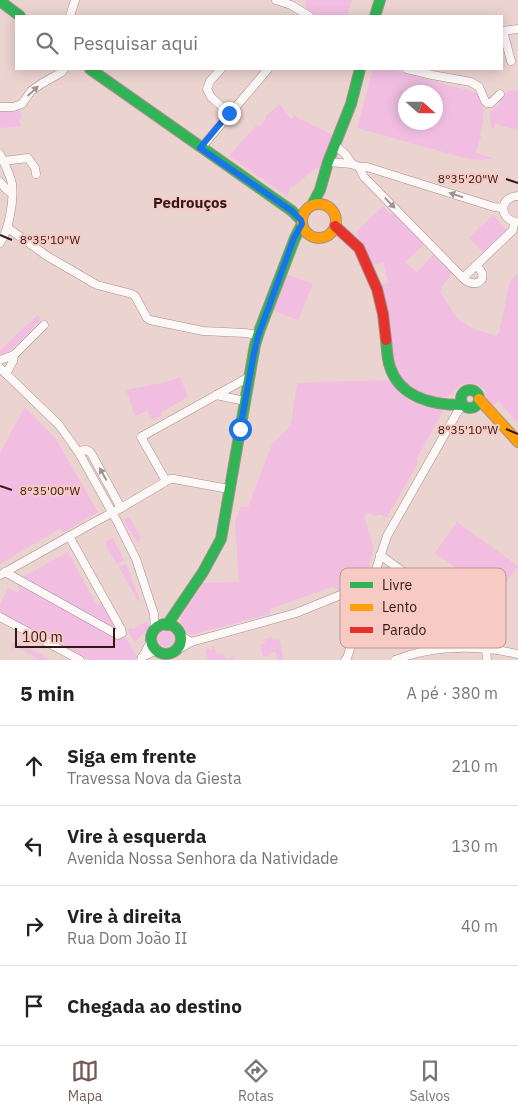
<!DOCTYPE html>
<html lang="pt">
<meta charset="utf-8">
<style>
body{margin:0;font-family:"IBM Plex Sans",sans-serif;background:#f6f6f6;color:#222}
.compass{position:absolute;left:398px;top:85px;width:45px;height:45px;border-radius:50%;background:#fff;box-shadow:0 2px 12px #0003;rotate:111deg}
.scale{position:absolute;left:15px;bottom:12px;width:100px;box-sizing:border-box;padding-left:5px;border:2px solid #331815;border-top:0;font-size:14px;line-height:18px;white-space:nowrap;color:#331815;-webkit-text-stroke:4px #f7cbc4;paint-order:stroke}
.stop{position:absolute;width:15px;height:15px;margin:-11px;border:4px solid #1a73e8;border-radius:50%;background:#fff}
.stop.end{background:#1a73e8;border-color:#fff;box-shadow:0 1px 5px #0008}
.list{margin:0;padding:0;list-style:none}
h2{display:flex;justify-content:space-between;align-items:center;height:65px;margin:0;padding:0 20px;font-size:21px}
h2 small{font-size:16px;font-weight:400;color:#767676}
.list li{display:grid;grid-template-columns:32px 1fr auto;gap:15px;align-items:center;box-sizing:border-box;height:80px;padding:0 20px;border-top:1px solid #e0e0e0}
.list b{display:block;font-size:19px;white-space:nowrap}
.list p{margin:0;font-size:16px;white-space:nowrap;color:#767676}
.list em{font-size:16px;font-style:normal;color:#767676}
.icon{flex:none;width:28px;height:28px;fill:none;stroke:currentColor;stroke-width:2;stroke-linecap:round;stroke-linejoin:round}
.map{position:relative;flex:none;width:518px;height:660px;overflow:hidden}
.search{position:absolute;background:#fff;box-shadow:0 2px 12px #0003;left:15px;right:15px;top:15px;height:55px;display:flex;align-items:center;gap:12px;box-sizing:border-box;padding:0 18px;border-radius:0px;color:#767676;font-size:19px}
.sheet{height:385px;background:#fff}
nav{display:flex;justify-content:space-around;align-items:center;box-sizing:border-box;height:70px;border-top:1px solid #e0e0e0;background:#fff;font-size:14px;color:#767676}
nav a{display:grid;justify-items:center;gap:2px}
nav .on{color:#735956}
.map>svg:first-child{display:block}
.green{fill:#f1bee2;fill-rule:evenodd}
.lines{fill:none;stroke-linecap:round;stroke-linejoin:round}
.street-casing{stroke:#a68f8c;stroke-width:9}
.fast-casing{stroke:#a68f8c;stroke-width:12}
.slow-casing{stroke:#a68f8c;stroke-width:12}
.jam-casing{stroke:#a68f8c;stroke-width:12}
.street{stroke:#fcf8f8;stroke-width:8}
.fast{stroke:#30b455;stroke-width:10}
.slow{stroke:#ff9f0a;stroke-width:10}
.jam{stroke:#e5322d;stroke-width:10}
.oneway{fill:#a29392}
.route{stroke:#1a73e8;stroke-width:6}
.ticks{fill:none;stroke:#331815;stroke-width:2}
.labels{text-anchor:middle;stroke-width:4;stroke-linejoin:round;paint-order:stroke}
.quarter-label{font-size:15px;font-weight:bold;fill:#331815;stroke:#f7cbc4}
.key{fill:#f7cbc4;stroke:#bc9590;stroke-width:1}
.key-label{font-size:14px;fill:#331815}
.ticks-label{font-size:12px;text-anchor:middle;fill:#331815;stroke:#f7cbc4;stroke-width:4;stroke-linejoin:round;paint-order:stroke}
</style>
<div class="map">
<svg width="518" height="660" viewBox="0 0 518 660">
<rect width="100%" height="100%" fill="#ebd3d0"/>
<g class="green">
<path d="M306,0H352L347,16C333,16 302,22 306,0Z"/>
<path d="M373,69H391L478,93C484,105 486,122 479,135L481,136L476,153L493,158L480,160L465,158L357,128ZM406,92H436V122H406Z"/>
<path d="M510,90L517,91L518,90V130L495,124L494,128H492L490,122V111L499,106L500,96Z"/>
<path d="M280,104L291,119L295,115L301,120L307,122L334,136L321,169L316,168L290,189L287,196L229,156L257,125L259,126L265,120L266,116Z"/>
<path d="M19,108L22,118L19,120L21,126L0,128V109Z"/>
<path d="M383,206L390,214H395L424,245L405,262L417,272L433,255L453,274L442,286V289L440,292L458,319L472,328L496,336L499,333L510,281L518,273V423L498,401L493,405L487,399L485,390L477,384L466,383L458,387L452,394L446,397H438L436,399L424,397L408,386L400,378L393,366L380,286L382,284L388,283L384,263L370,265L356,232Z"/>
<path d="M493,215L506,230L483,252L469,238Z"/>
<path d="M286,274L313,284L298,320L272,310Z"/>
<path d="M38,315L41,319C32,329 12,353 0,355V350Z"/>
<path d="M180,377L188,397L162,412V415L153,421L147,411L135,416L126,390L171,381Z"/>
<path d="M388,380C407,400 411,407 441,409L443,410V412L423,447L417,458L418,463L387,517L378,514L376,516L369,513L364,515L374,549L366,575L362,579L337,590L334,586L270,609V614L191,635C186,631 181,624 180,618L202,586L200,583L239,582L235,523L241,506L248,507L272,444L291,425L297,383Z"/>
<path d="M25,407L56,439L98,512L63,533L61,528L0,564V453Z"/>
<path d="M129,516L141,539L137,542L123,520Z"/>
<path d="M457,522L518,566L496,597L435,553Z"/>
<path d="M113,538L124,560L117,564L109,551L105,542Z"/>
<path d="M68,552L97,605L102,603L114,623L113,627L122,631L137,656L135,660H90L0,612V604L8,588L18,593L20,589L17,588L23,577Z"/>
<path d="M126,564L140,601H138L119,567Z"/>
<path d="M147,621L150,628L141,635L135,643L127,630L131,628L132,630Z"/>
<circle cx="166" cy="639" r="8"/>
<path d="M272,637L273,640L279,639L284,660H278L275,652L269,653V656L263,657L260,645L265,643L264,639Z"/>
<path d="M14,641L51,660H40L15,646L13,650L11,647Z"/>
<path d="M212,646H214L217,654L223,653L226,659L234,656L235,660H208L205,650L210,648L211,650L213,649Z"/>
</g>
<g class="lines">
<defs>
<g id="street">
<path d="M276,0L291,5L309,16"/>
<path d="M70,16L75,0"/>
<path d="M502,31L518,29"/>
<path d="M503,31L511,61"/>
<path d="M221,69L210,81L207,89L211,97L229,113"/>
<path d="M407,69L432,75L471,82L479,87L485,101L487,103H491L500,94"/>
<path d="M0,107H13L22,104L31,91L41,84L62,72L64,69"/>
<path d="M335,145L346,155L352,164"/>
<path d="M201,148L268,69"/>
<path d="M0,154C4,163 10,174 12,184C14,200 9,230 0,243"/>
<path d="M3,161L28,158L35,168L36,174"/>
<path d="M328,162L352,164L359,167H367L494,207L503,208"/>
<path d="M359,167L364,177L463,278L513,230L514,222"/>
<path d="M0,182L7,190L12,193"/>
<path d="M518,196C498,197 499,221 518,222"/>
<path d="M8,228L47,256L97,285L132,294L135,296L147,318L150,320L203,331L245,333L258,335"/>
<path d="M463,278C471,286 485,285 482,273C481,271 478,267 476,266"/>
<path d="M0,360L14,355L44,325"/>
<path d="M0,368L59,425L79,453L117,521L136,559L154,614L155,630"/>
<path d="M6,374L13,361L14,355"/>
<path d="M216,395L245,401"/>
<path d="M79,453C83,449 87,449 91,453L121,508"/>
<path d="M166,481L141,437L249,377"/>
<path d="M380,555L449,605L451,610L458,648"/>
<path d="M5,572L118,635L122,633L121,629L69,536"/>
<path d="M0,575L91,524L121,508L170,479H174L229,489"/>
<path d="M343,594C354,598 358,602 362,613"/>
<path d="M0,617L80,660"/>
<path d="M180,635L191,642"/>
<path d="M177,650L191,642L296,613L343,594C351,588 363,586 372,581"/>
<path d="M486,650L487,660"/>
<path d="M142,657L157,650"/>
<path d="M141,660L152,639"/>
<path d="M345,660L347,658L387,536L458,411L463,406"/>
<path d="M395,660C433,645 478,645 518,654"/>
</g>
<g id="fast">
<path d="M0,1L20,16"/>
<path d="M375,16L380,0"/>
<path d="M90,69L292,211L301,220"/>
<path d="M312,205L320,190L328,162L351,104L360,69"/>
<path d="M386,340C387,349 387,359 390,367C400,398 434,405 462,405"/>
<circle cx="470" cy="399" r="9"/>
<circle cx="166" cy="639" r="15"/>
<path d="M167,625L203,572L221,539L255,345L260,329L295,238L302,224"/>
</g>
<g id="slow">
<circle cx="319" cy="221" r="17"/>
<path d="M479,399L518,442"/>
</g>
<path id="jam" d="M335,226L359,248L377,289L383,314L386,340"/>
</defs>
<use href="#street" class="street-casing"/>
<use href="#fast" class="fast-casing"/>
<use href="#slow" class="slow-casing"/>
<use href="#jam" class="jam-casing"/>
<use href="#street" class="street"/>
<use href="#fast" class="fast"/>
<use href="#slow" class="slow"/>
<use href="#jam" class="jam"/>
</g>
<defs><path id="oneway-solid" d="M-6-.8H1V-3.2L6.5 0L1 3.2V.8H-6Z" transform="scale(1.25)"/></defs>
<g class="oneway">
<use href="#oneway-solid" transform="translate(33 91) rotate(-43)"/>
<use href="#oneway-solid" transform="translate(456 195) rotate(-162)"/>
<use href="#oneway-solid" transform="translate(390 203) rotate(46)"/>
<use href="#oneway-solid" transform="translate(103 474) rotate(-119)"/>
</g>
<g class="lines">
<path class="route" d="M229,113L200,148L292,211L301,220L302,224L294,238L258,336L254,353L240,429"/>
</g>
<path class="ticks" d="M506,179L518,183M0,235L12,240M506,429L518,434M0,486L12,490"/>
<g class="labels">
<g class="quarter-label">
<text x="190" y="208">Pedrouços</text>
</g>
</g>
<rect x="340" y="568" width="166" height="80" rx="8" class="key"/>
<rect x="350" y="582" width="23" height="6" fill="#30b455"/>
<rect x="350" y="604" width="23" height="7" fill="#ff9f0a"/>
<rect x="350" y="627" width="23" height="6" fill="#e5322d"/>
<g class="key-label">
<text x="382" y="590">Livre</text>
<text x="382" y="612">Lento</text>
<text x="382" y="635">Parado</text>
</g>
<g class="ticks-label">
<text x="468" y="183">8°35'20"W</text>
<text x="50" y="244">8°35'10"W</text>
<text x="468" y="434">8°35'10"W</text>
<text x="50" y="495">8°35'00"W</text>
</g>
</svg>
<svg class="compass" viewBox="-18 -18 36 36"><path d="M0-13l5 13h-10z" fill="#e53935"/><path d="M0 13l5-13h-10z" fill="#767676"/></svg>
<div class="scale">100 m</div>
<div class="stop" style="left:240px;top:429px"></div>
<div class="stop end" style="left:229px;top:113px"></div>
<div class="search"><svg class="icon" aria-label="search" viewBox="0 0 24 24"><circle cx="10" cy="10" r="6"/><path d="M15 15l6 6"/></svg>Pesquisar aqui</div>
</div>
<section class="sheet">
<h2>5 min<small>A pé · 380 m</small></h2>
<ul class="list">
<li><svg class="icon" aria-label="ahead" viewBox="0 0 24 24"><path d="M12 20V5M6 11l6-6 6 6"/></svg><div><b>Siga em frente</b><p>Travessa Nova da Giesta</p></div><em>210 m</em></li>
<li><svg class="icon" aria-label="left" viewBox="0 0 24 24"><path d="M17 20v-9H6M10 6l-5 5 5 5"/></svg><div><b>Vire à esquerda</b><p>Avenida Nossa Senhora da Natividade</p></div><em>130 m</em></li>
<li><svg class="icon" aria-label="right" viewBox="0 0 24 24"><path d="M7 20v-9h11M14 6l5 5-5 5"/></svg><div><b>Vire à direita</b><p>Rua Dom João II</p></div><em>40 m</em></li>
<li><svg class="icon" aria-label="arrive" viewBox="0 0 24 24"><path d="M6 21V4h12l-3 4 3 4H6"/></svg><div><b>Chegada ao destino</b></div></li>
</ul>
</section>
<nav>
<a class="on"><svg class="icon" aria-label="map" viewBox="0 0 24 24"><path d="M3 6l6-2 6 2 6-2v14l-6 2-6-2-6 2zM9 4v14M15 6v14"/></svg>Mapa</a>
<a><svg class="icon" aria-label="directions" viewBox="0 0 24 24"><path d="M12 3l9 9-9 9-9-9zM9 14v-3h6M13 9l2 2-2 2"/></svg>Rotas</a>
<a><svg class="icon" aria-label="saved" viewBox="0 0 24 24"><path d="M7 4h10v16l-5-4-5 4z"/></svg>Salvos</a>
</nav>
